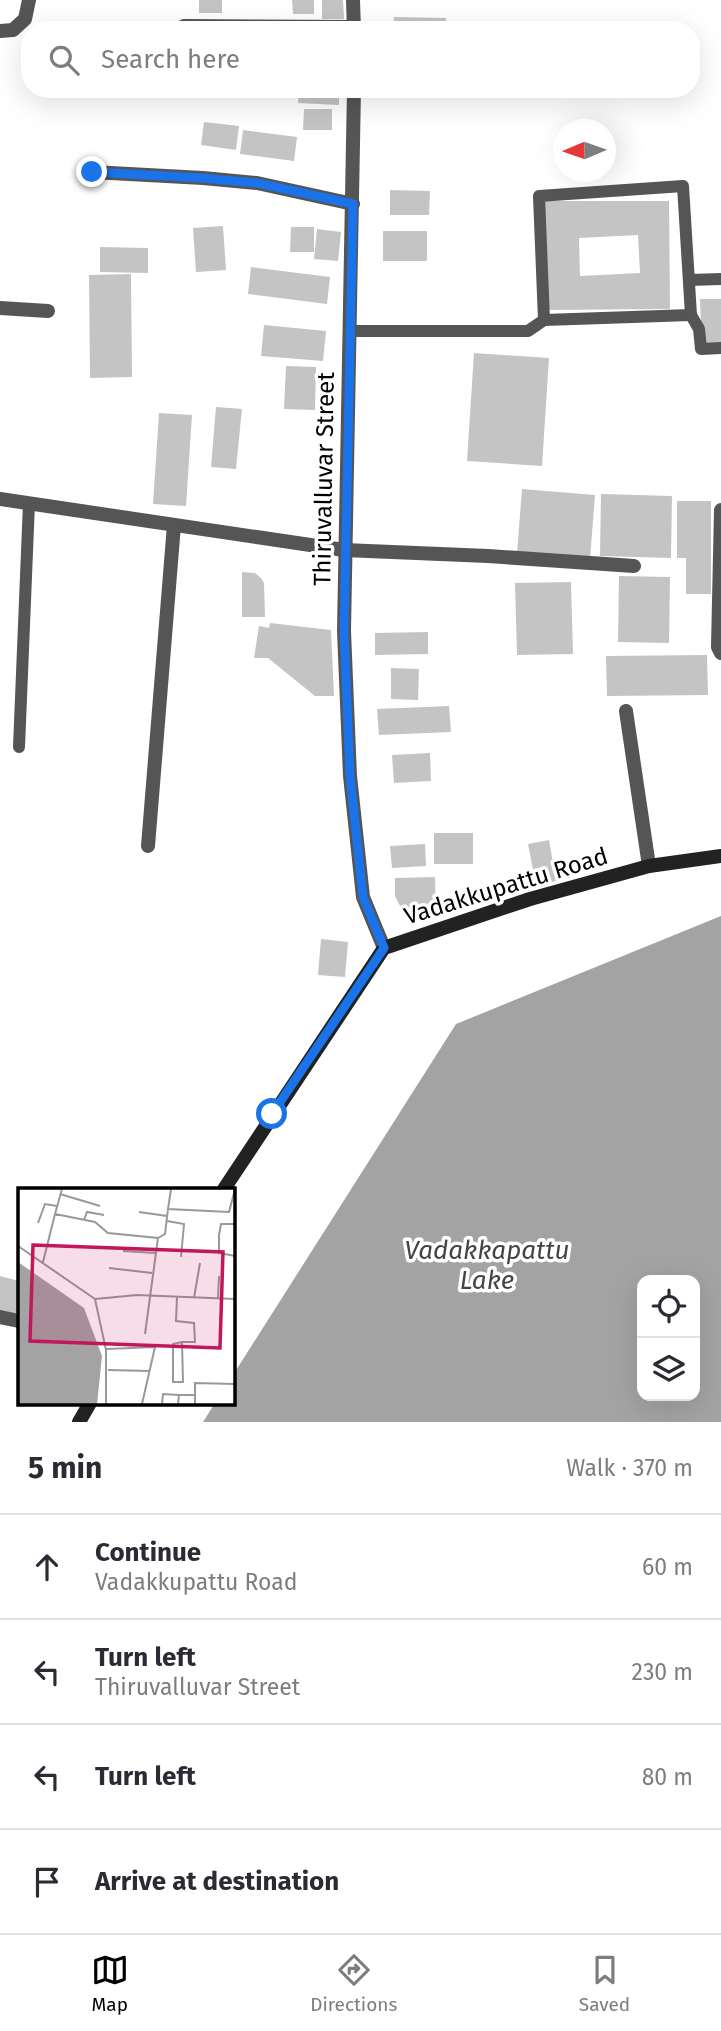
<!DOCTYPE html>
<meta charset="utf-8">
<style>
body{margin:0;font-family:"Fira Sans",sans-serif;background:#f2f2f3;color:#2b2b33}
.controls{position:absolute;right:21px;bottom:21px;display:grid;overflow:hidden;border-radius:14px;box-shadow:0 7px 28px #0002}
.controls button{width:63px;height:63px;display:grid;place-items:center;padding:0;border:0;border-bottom:2px solid #e1e1e2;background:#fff;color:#2b2b33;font:35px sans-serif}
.compass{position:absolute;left:553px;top:119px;width:63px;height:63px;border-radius:50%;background:#fff;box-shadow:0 7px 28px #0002;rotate:268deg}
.stop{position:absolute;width:21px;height:21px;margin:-16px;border:5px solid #1a73e8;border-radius:50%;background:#fff}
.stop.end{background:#1a73e8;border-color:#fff;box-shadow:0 2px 7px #0008}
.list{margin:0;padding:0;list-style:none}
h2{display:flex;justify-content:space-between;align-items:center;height:91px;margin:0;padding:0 28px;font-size:30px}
h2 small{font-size:23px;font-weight:400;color:#7c7c81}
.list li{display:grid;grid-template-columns:46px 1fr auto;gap:21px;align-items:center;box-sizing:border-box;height:105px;padding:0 28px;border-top:2px solid #e1e1e2}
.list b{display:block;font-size:26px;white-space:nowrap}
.list p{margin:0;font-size:23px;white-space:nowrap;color:#7c7c81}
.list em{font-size:23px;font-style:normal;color:#7c7c81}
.icon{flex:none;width:38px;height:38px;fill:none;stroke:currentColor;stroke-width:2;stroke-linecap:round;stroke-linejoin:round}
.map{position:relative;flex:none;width:721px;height:1422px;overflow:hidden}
.search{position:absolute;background:#fff;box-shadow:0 7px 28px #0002;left:21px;right:21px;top:21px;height:77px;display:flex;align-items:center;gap:18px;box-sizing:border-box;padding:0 24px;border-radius:28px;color:#7c7c81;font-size:26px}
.sheet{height:511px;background:#fff}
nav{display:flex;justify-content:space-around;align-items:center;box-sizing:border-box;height:98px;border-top:2px solid #e1e1e2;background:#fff;font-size:19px;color:#7c7c81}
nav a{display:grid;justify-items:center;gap:4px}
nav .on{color:#000}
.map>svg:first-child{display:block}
.water{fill:#a3a3a3;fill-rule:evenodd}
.building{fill:#c4c4c4;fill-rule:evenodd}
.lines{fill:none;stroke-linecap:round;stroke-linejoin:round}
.lane{stroke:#555;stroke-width:12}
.street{stroke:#555;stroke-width:14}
.secondary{stroke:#222;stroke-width:14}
.route{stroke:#1a73e8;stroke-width:9}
.labels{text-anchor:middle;stroke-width:7;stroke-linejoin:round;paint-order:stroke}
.street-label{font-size:24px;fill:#000;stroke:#fff}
.water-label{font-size:26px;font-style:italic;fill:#444;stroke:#fff}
.inset-road{fill:none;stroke:#999;stroke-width:2}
.view{fill:#c2185b;fill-opacity:0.15;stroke:#c2185b;stroke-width:3.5}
.inset-edge{fill:none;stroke:#000;stroke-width:3.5}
</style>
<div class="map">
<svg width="721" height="1422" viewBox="0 0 721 1422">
<rect width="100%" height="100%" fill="#fff"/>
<path class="water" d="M721,916V1422H203L215,1403H233V1375L456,1024ZM642,1280H695V1396H642Z"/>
<g class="building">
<rect x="199" y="0" width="23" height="13"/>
<path d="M292,0H314V14H293Z"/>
<path d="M322,0H343L344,19H322Z"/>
<path d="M394,17L446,18V30H393Z"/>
<path d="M299,89H339V105L298,103Z"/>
<path d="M304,109H332V130H303Z"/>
<path d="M204,122L239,126L236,150L201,145Z"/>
<path d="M243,130L297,137L294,161L240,154Z"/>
<path d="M390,190L430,191L429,215H390Z"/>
<path d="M544,201H669L670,309L544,310ZM638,235L640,273L580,276L579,238Z"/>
<path d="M223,226L226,270L196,272L193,228Z"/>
<path d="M291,227H314V252H290Z"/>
<path d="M317,229L341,232L338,261L314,259Z"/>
<rect x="383" y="231" width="44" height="30"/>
<path d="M100,247L148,248V273L100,272Z"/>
<path d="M251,267L330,277L327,304L248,294Z"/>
<path d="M131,274L132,377L90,378L89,275Z"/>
<path d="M700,299H721V346L702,347Z"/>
<path d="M264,325L326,331L323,361L261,356Z"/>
<path d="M474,353L549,358L542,466L467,461Z"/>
<path d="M286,366L316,367L315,410L284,409Z"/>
<path d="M216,407L242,409L236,469L211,467Z"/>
<path d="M159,413L192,415L186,506L153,504Z"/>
<path d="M522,489L595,495L590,559L517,553Z"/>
<path d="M601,494L672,496L671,558L600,556Z"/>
<path d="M677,501H711V594H686V558H677Z"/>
<path d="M242,572L255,573L261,578L264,583L265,617H242Z"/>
<path d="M619,576L670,577L669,643L618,642Z"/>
<path d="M571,582L573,654L517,655L515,583Z"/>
<path d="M270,623L331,630L334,696H315L268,658H254L259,626L269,628Z"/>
<path d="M428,632V654L375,655V633Z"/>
<path d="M707,655L708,695L607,696L606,656Z"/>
<path d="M391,668L419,669L418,700L391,699Z"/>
<path d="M449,706L451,732L379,735L377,709Z"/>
<path d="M430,753L431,781L394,783L392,755Z"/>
<rect x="434" y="833" width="39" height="31"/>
<path d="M549,840L556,881L536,885L528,844Z"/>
<path d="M425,844L426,866L392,868L390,846Z"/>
<path d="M435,877L436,917L406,918L395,896V878Z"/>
<path d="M321,939L348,942L345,977L318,975Z"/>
<path d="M0,1276L19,1281V1303L15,1318L0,1314Z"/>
</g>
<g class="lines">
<g class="lane">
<path d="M689,280L721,279"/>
<path d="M544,320L691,315"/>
<path d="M350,331H528L544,320L539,196L683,186L691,315L699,329L701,349L721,348"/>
<path d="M19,747L29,503"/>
</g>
<g class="street">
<path d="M353,0L354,30"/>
<path d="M184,26L354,27"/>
<path d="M0,31L13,30L25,19L29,0"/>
<path d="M354,89L344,631L350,776L363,897L384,948"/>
<path d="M92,172L203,178L257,183L353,204"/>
<path d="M0,308L48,311"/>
<path d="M0,499L344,550L488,556L634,566"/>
<path d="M721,510L718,647L721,653"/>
<path d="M626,711L649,866"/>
<path d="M148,846L174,525"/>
<path d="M0,1317L19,1321"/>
</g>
<g class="secondary">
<path d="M224,1189L384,948L530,899L649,866L721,856"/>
<path d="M79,1422L90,1403"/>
</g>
</g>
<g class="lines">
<path class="route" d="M92,172L202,178L257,183L353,204L344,631L350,776L363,897L384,948L272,1114"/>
</g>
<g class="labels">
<g class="street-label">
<text transform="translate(324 479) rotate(-89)" y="8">Thiruvalluvar Street</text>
<text transform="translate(506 886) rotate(-17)" y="8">Vadakkupattu Road</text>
</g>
<g class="water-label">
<text x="487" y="1259">Vadakkapattu<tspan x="487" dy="30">Lake</tspan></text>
</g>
</g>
<g transform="translate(18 1188)">
<rect width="217" height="217" fill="#fff"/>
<path d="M0,74L66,120L84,168L79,216H0Z" fill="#a3a3a3"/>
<path class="inset-road" d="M44,1L37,26L77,34L90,45L140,50L127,146M153,1L150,21L211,24L217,1M42,6L82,18M121,24L149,28M66,32L69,24L86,27M149,33L166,36L163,69M20,35L27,16L39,18M217,36H203L201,47V65L217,68M140,50L147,46L150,21M0,58L77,111L88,162V216M105,63L138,65M25,74L37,26M91,80L134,85M159,109L158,133L176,135L177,154H164L165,194H155V156L164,154M176,110L182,75M77,111L119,107L217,111M200,111L201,88M88,161L137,159L124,216M90,182L132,183M177,207V195L217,196M144,216L145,206L161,207M160,216L161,207H177V216"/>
<path class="view" d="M15,57L205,64L202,160L12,153Z"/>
<rect width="217" height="217" class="inset-edge"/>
</g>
</svg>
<div class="controls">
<button><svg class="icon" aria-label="locate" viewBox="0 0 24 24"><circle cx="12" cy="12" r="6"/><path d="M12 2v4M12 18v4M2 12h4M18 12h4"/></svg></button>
<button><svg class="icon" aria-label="layers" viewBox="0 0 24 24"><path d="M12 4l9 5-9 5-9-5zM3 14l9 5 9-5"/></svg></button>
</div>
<svg class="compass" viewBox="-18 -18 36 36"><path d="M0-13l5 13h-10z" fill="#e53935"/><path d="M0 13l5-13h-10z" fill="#7c7c81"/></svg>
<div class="stop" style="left:272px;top:1114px"></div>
<div class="stop end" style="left:92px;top:172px"></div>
<div class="search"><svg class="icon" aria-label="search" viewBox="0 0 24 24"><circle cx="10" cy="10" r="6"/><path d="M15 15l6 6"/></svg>Search here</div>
</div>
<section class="sheet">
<h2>5 min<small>Walk · 370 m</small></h2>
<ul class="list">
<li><svg class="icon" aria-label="ahead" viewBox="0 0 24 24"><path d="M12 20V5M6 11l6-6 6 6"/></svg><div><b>Continue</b><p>Vadakkupattu Road</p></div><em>60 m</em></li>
<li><svg class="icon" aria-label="left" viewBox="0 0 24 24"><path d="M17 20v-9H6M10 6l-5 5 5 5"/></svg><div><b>Turn left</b><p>Thiruvalluvar Street</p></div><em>230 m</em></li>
<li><svg class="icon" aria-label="left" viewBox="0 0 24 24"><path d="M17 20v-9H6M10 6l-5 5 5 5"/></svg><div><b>Turn left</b></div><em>80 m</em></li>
<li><svg class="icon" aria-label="arrive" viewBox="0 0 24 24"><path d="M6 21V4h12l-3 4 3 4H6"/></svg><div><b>Arrive at destination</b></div></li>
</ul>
</section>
<nav>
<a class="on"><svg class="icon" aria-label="map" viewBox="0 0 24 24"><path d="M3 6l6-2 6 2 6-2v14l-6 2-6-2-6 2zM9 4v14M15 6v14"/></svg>Map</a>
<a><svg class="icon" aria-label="directions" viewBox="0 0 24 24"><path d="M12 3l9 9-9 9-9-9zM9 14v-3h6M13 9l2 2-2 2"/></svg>Directions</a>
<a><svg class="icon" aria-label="saved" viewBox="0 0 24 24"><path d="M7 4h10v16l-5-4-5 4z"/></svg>Saved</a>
</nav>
